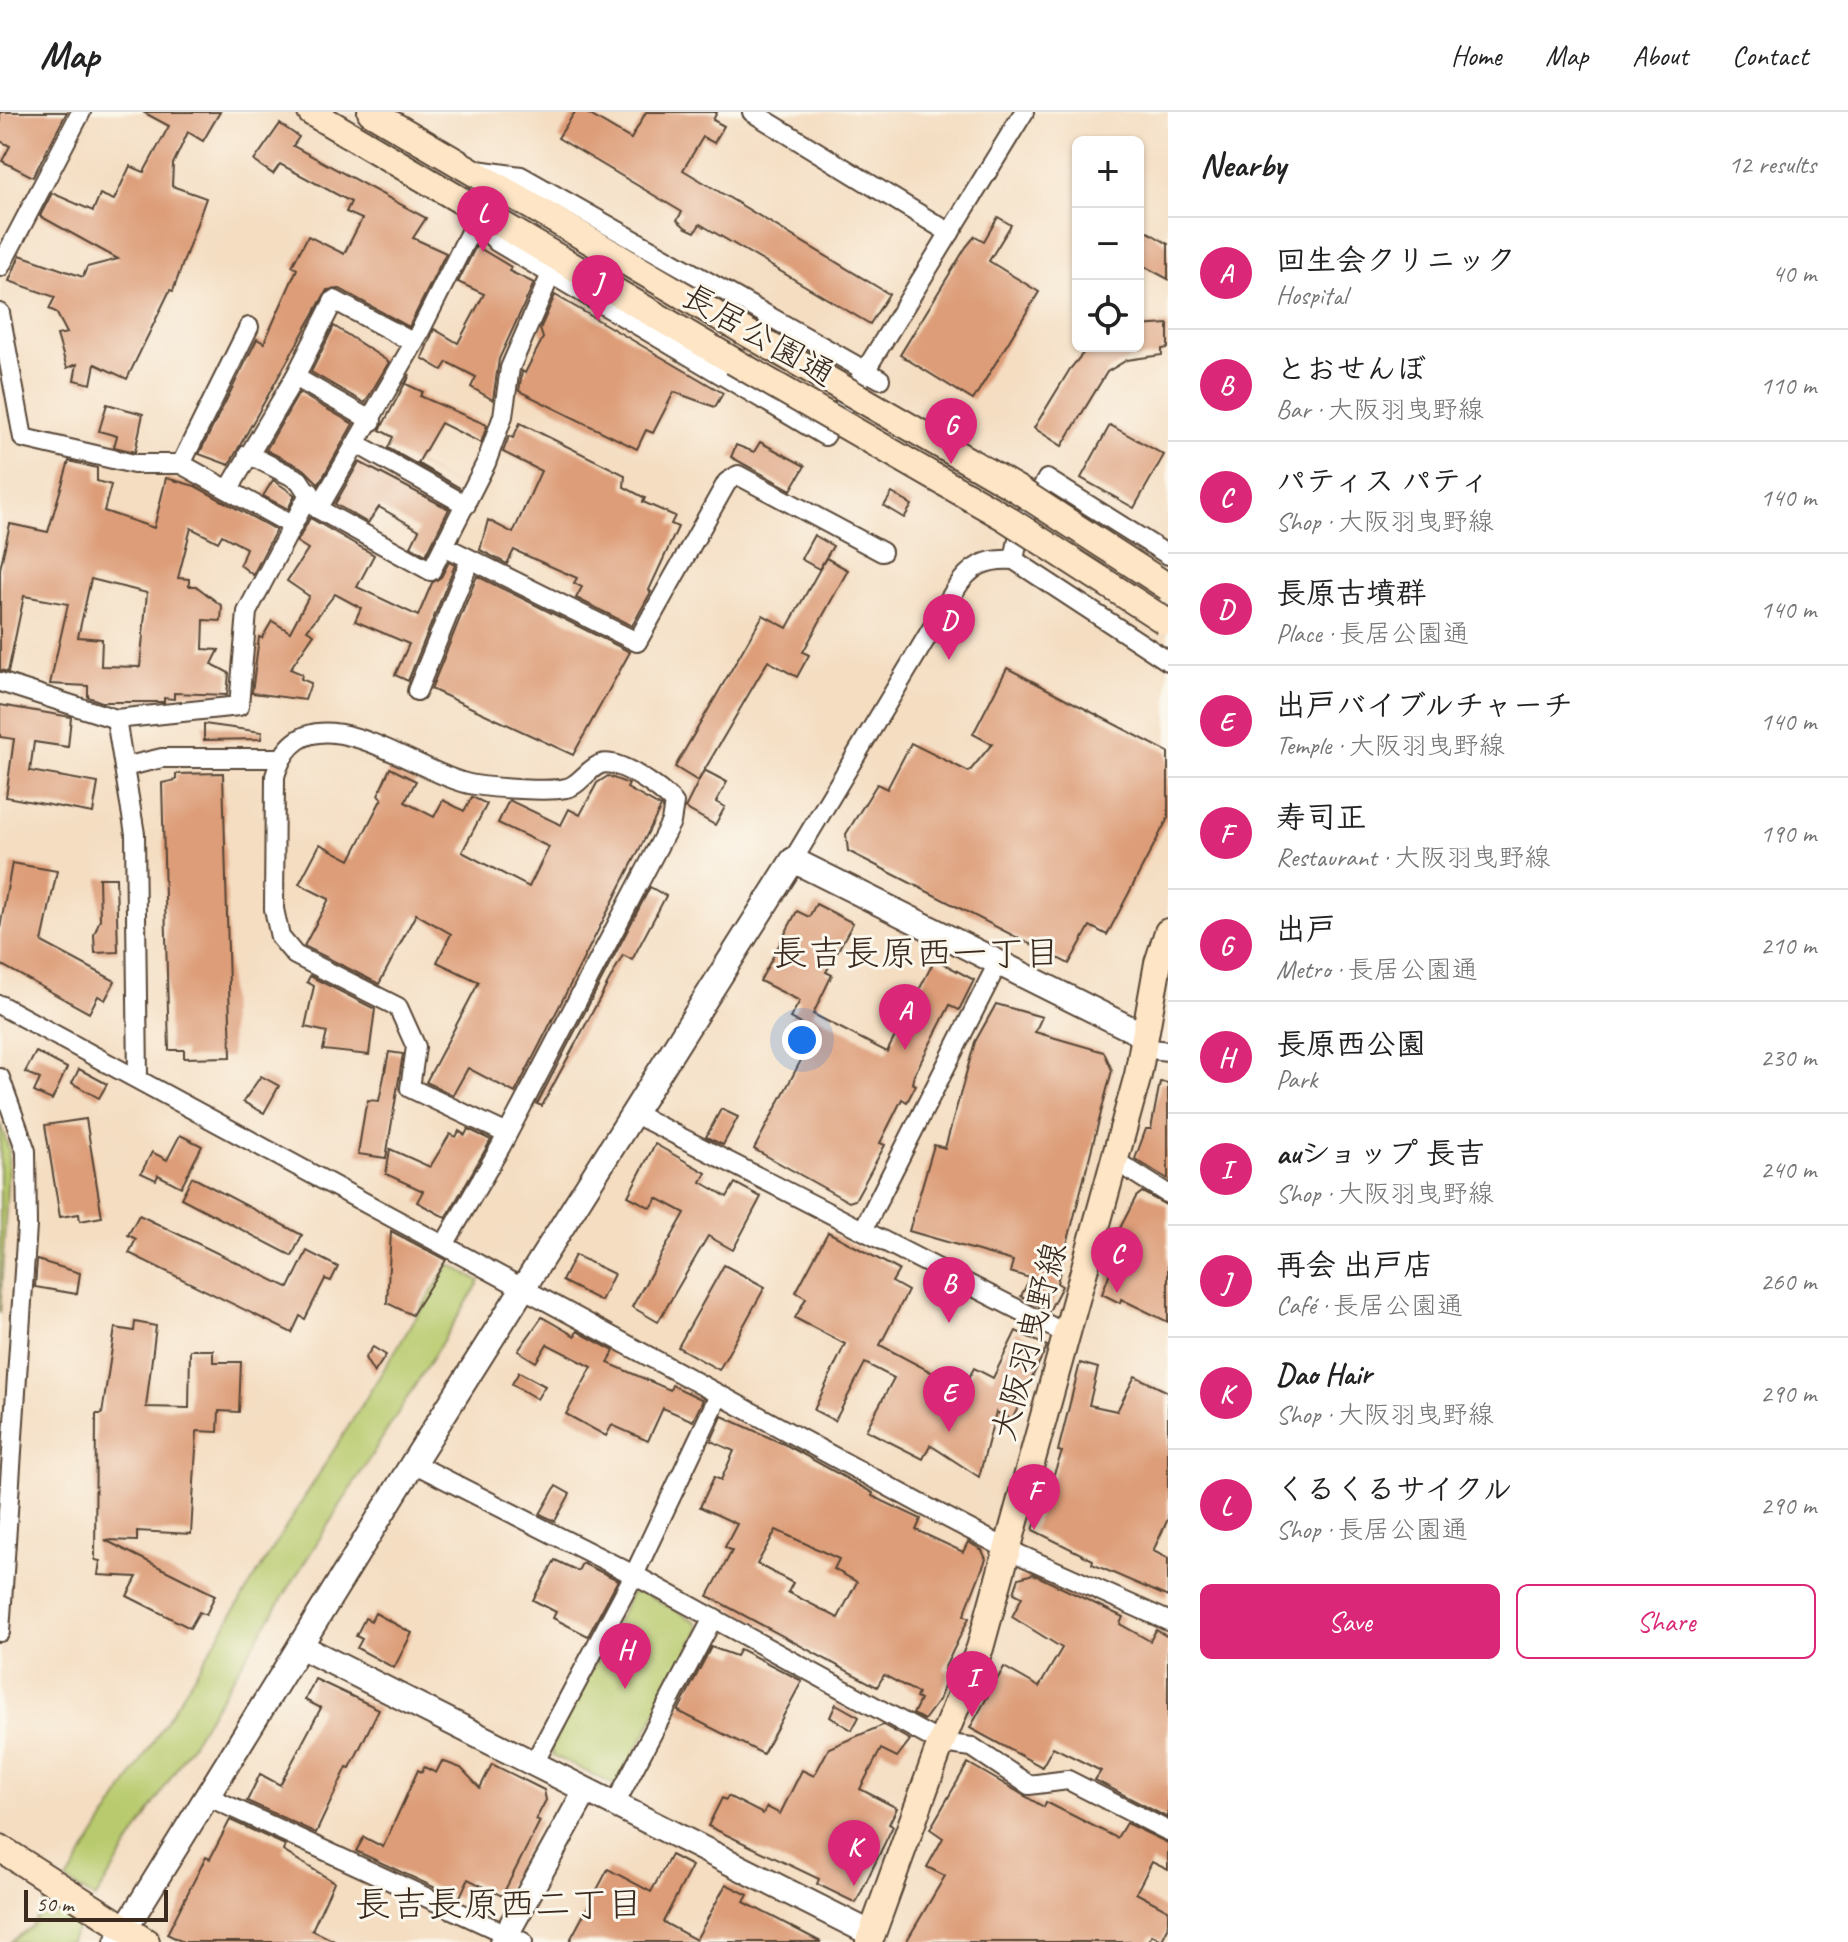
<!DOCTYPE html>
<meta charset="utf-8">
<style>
body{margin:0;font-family:Caveat,"Klee One",sans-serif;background:#f2f2f2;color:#222}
.controls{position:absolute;right:24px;top:24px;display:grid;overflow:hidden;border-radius:12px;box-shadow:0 2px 6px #0004}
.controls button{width:72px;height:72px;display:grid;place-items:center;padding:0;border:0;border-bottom:2px solid #e0e0e0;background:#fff;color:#222;font:40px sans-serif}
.scale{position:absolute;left:24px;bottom:20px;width:144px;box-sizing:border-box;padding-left:8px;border:4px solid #3b2a1e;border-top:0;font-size:22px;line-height:28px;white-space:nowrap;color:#3b2a1e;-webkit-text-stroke:6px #fbf7ec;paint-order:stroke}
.you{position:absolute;left:802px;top:928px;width:28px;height:28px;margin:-20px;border:6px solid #fff;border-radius:50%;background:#1a73e8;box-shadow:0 0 0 12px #1a73e833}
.badge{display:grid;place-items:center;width:52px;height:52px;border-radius:50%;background:#db2777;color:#fff;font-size:26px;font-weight:700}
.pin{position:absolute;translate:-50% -66px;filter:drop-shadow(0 2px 4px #0008)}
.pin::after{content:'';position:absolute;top:42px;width:28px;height:24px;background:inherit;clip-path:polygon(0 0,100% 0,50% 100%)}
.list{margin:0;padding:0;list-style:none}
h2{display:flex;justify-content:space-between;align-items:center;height:104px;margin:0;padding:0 32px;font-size:34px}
h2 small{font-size:26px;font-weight:400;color:#767676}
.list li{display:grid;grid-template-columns:52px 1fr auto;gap:24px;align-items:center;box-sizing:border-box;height:112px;padding:0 32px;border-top:2px solid #e0e0e0}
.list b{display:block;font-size:30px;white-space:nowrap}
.list p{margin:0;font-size:26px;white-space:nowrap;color:#767676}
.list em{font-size:26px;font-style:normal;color:#767676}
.actions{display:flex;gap:16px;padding:24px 32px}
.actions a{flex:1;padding:18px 0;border:2px solid #db2777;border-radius:12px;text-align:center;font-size:28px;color:#db2777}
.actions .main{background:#db2777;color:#fff}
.icon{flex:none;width:44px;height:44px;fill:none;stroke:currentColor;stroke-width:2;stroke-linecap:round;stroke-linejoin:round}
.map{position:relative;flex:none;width:1168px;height:1830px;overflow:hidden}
header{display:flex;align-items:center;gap:48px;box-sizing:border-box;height:112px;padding:0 40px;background:#fff;border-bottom:2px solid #e0e0e0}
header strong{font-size:38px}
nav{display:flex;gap:44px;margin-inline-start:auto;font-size:28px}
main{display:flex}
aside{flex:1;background:#fff}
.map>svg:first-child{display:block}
.green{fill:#b8ca6d;stroke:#7a7a46;stroke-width:2}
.building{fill:#dd9d78;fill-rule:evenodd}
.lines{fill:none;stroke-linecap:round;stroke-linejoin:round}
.minor-casing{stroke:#574536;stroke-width:22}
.tertiary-casing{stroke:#574536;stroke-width:28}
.secondary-casing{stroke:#574536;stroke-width:30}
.minor{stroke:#fff;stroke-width:18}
.tertiary{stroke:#fff;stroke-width:24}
.secondary{stroke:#fde5c5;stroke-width:26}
.secondary-bridge-casing{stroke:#574536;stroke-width:30;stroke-linecap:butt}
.secondary-bridge{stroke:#fde5c5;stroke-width:26}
.labels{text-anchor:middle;stroke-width:6;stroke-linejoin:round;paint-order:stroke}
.street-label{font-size:34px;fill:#3b2a1e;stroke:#fbf7ec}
.neighbourhood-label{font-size:36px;fill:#3b2a1e;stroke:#fbf7ec}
</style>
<header>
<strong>Map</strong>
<nav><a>Home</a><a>Map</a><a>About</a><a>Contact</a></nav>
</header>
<main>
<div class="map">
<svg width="1168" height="1830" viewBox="0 0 1168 1830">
<rect width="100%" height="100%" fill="#fbf7ec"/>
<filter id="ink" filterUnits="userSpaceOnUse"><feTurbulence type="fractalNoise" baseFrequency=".0125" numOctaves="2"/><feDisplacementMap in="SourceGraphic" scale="16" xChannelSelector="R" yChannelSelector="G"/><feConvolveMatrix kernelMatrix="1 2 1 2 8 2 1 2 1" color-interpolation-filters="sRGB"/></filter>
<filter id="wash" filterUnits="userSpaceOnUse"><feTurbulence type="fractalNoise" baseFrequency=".006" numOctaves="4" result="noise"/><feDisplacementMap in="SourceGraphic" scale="32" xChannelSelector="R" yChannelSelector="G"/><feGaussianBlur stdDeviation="1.8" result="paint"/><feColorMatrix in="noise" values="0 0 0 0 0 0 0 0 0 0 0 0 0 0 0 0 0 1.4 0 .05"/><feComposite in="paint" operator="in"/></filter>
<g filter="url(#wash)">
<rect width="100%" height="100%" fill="#f4ddc1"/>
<g class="green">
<path d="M0,1011L9,1038L0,1202Z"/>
<path d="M449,1152L480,1169L95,1787L67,1769Z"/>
<path d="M640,1479L697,1510L699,1518L620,1670L614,1673L554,1644L551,1636L631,1482Z"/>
<path d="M52,1779L88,1801L69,1830H10L32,1814Z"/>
</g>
<g id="blocks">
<g class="building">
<path d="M0,0H67L33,65L2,49L10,34L0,29Z"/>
<path d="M143,0H220L203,29L188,20L173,52L172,74L206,86L173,179L170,178L127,267L95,252L91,272L74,268L77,252L67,256L57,223L67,221L56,200L49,197L55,185L9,169L20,143L83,165L87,155L118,147L40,104L52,81L93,99L100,82L114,88L130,54L144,60L169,14Z"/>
<path d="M575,0H585L631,27L646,0H717L713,8L724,14L714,31L703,25L683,58L889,182L870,212L700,112L695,120L686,116L677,108L682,100L558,26Z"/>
<path d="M280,12L299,25L293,34L426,106L413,126L446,141L409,215L340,177L327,178L229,353L199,342L257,227L264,231L297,157L292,154L308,124L344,142L362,107L346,100L351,90L280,52L273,62L254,49Z"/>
<path d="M998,105L1011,113L989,149L1039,180L973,288L900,243L966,135L975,124L984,129Z"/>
<path d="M1138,114L1168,132V167L1138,151Z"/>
<path d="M476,134L511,155L509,159L534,171L499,247L493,288L471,275L476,265L447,250L442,258L422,246L434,217L458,231L484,182L458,170Z"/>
<path d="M555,183L723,281L715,295L674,280L653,321L646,318L637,337L519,279L522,259L525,261L543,226L540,217Z"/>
<path d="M1168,212V236L1162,237V243L1127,248L1107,260L1062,334L1034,316L1070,257L1089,234H1138V214Z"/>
<path d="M334,214L389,250L365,291L311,260Z"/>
<path d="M410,262L406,272L423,280L420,284L487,313L481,331L441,311L418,351L460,376L388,336L393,325L380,318Z"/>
<path d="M299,281L353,312L319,372L304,357L266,338Z"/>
<path d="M107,292L143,302L135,340L114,335L117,324L99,319Z"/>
<path d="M520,311L625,363L624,375L645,386L643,390L675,404L671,412L678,415L649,478L651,480L632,514L576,486L582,475L574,471L577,466L514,438L507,452L480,438L488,408L513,421L541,359L503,340L509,324L513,326Z"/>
<path d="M1110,313L1164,343L1134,396L1081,366Z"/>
<path d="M760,330L805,354L791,378L731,345L736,333L754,340Z"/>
<path d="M69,349L97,356V369L111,373L104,399L154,416L166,366L195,374L276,418L253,463L240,453L246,436L222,423L218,430L191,416L178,466L189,467V474H196L222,494L221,509L204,508L203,537L219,538L212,552L229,561L227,583L174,581V587L164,586V590H102L88,585V574L50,572L68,492L24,484L8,560L0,558V457L10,412L48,420ZM91,467L147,481L140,555L101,554L102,527L78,525Z"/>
<path d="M359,350L449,397L426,443L411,434L419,418L379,395L368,411L335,392Z"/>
<path d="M273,368L295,383L288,397L263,384Z"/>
<path d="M892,381L912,393L904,406L884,394Z"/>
<path d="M310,406L374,443L357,475L418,504L432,471L441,465L449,450L455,453L408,569L395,563L409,532L355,509L361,496L335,482L307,518L314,522L290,557L302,562L301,567L311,571L305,588L252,581L259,525L262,526L272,509L290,520L309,484L287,469L308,437L297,430Z"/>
<path d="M814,423L833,434L819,457L801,447Z"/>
<path d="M826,446L848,458L803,540L809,543L797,565L768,549L698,669L675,655L763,503L787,516Z"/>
<path d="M477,464L630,540L573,643L431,577Z"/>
<path d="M1007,556L1168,640V706L1107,823L1090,814L1069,852L848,739L846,722L877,672L887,677L911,631L969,660L992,632L973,622Z"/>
<path d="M0,593L71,605L68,635L34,630L30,659L98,671L93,701L6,685L14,627L0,625Z"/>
<path d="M204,612L262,620L261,627L204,628Z"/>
<path d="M390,656L416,669L405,690L434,705L443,688L464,699L472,685L487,692L462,740L529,775L549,735L498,711L509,688L561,713L569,697L580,703L597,671L608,664L629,672L627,676L661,695L515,981L468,956L453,983L426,970L479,870L437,850L451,822L416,802L379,872L304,834L329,787L299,772L320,732L350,748L382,686L378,683Z"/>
<path d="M704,658L727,670L716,690L725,695L715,713L685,696Z"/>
<path d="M223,661L231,945L184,946V938H169L162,671L176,668V662Z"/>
<path d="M12,751L57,759L42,830L115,869L105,888L98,884L89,901L0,852V816Z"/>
<path d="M99,766H116L118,840L95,841L94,823L100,807Z"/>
<path d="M650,775L666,784L632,848L623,843L542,994L537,992Z"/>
<path d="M816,792L853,811L826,860L832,863L813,902L887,940L935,847L974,868L959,898L950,893L914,963L912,971L916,973L907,990L902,987L880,1031L885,1033L855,1088L849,1090L754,1037L816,920L790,906L800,889L760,869L797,799L809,805Z"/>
<path d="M310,864L375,897L369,943L323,938L327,920L305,915L314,874L307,870Z"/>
<path d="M996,892L1042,905L1035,920L1104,940L1112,958L1057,1171L1062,1174L1049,1199L1021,1184L1030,1166L1010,1160L1013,1149L909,1119L934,1033L945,1036L975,930Z"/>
<path d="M36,940L67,956L52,988L34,980L40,967L25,960Z"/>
<path d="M389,940L403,942L386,1046L358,1042L365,998L368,988L379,989Z"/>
<path d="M79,957L107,972L99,986L72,971Z"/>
<path d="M261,964L279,974L264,1001L243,990Z"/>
<path d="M1160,970L1168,971V1067L1135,1047L1146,1017H1151Z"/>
<path d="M721,997L738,1005L723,1033L706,1025Z"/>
<path d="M86,1007L102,1105L80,1109L79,1102L60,1105L45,1013Z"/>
<path d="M468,1017L491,1028L446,1106L417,1090L423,1079L386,1062L390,1037L430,1055L450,1022L456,1025L459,1019L465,1023Z"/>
<path d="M180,1023L202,1034L181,1075L158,1063L156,1068L141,1061L152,1040L167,1048Z"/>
<path d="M655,1032L706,1061L701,1070L727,1085L735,1071L761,1085L733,1138L708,1124L658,1210L632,1195L685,1101L657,1086L651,1096L628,1084Z"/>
<path d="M192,1065L302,1123L292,1144L181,1086Z"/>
<path d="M1142,1080L1168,1094V1210L1121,1187L1120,1191L1102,1182L1121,1130L1117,1122L1136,1085Z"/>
<path d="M139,1103L289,1176L307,1139L338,1155L331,1169L325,1167L305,1207L300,1204L292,1221L129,1141L136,1127L128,1123Z"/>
<path d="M391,1119L446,1148L412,1203L387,1191Z"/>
<path d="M828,1120L899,1158L892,1170L908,1179L880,1233L963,1277L974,1256L993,1266L1016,1219L1047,1234L1012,1308L996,1300L979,1365L930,1333L923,1347L866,1318L894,1266L865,1251L835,1309L814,1298L845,1232L795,1206L806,1186L796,1180Z"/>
<path d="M575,1143L614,1162L601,1189L562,1169Z"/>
<path d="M37,1148L80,1161L77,1182L35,1175Z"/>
<path d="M724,1153L765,1175L719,1258L678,1235Z"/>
<path d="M542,1205L575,1224L577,1219L614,1239L608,1251L670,1278L672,1273L703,1288L693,1309L663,1296L648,1329L612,1313L606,1324L566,1302L592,1255L547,1232L536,1250L518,1239Z"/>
<path d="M135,1210L156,1214L146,1295L189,1296L190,1238H213V1250H241L239,1300L219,1299L218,1320L197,1319L191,1422L137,1419V1429L105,1428L215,1483L206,1503L199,1500L190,1516L127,1484L137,1465L98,1463L100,1449L95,1448L96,1302H102L115,1216L134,1219Z"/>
<path d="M373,1235L386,1243L374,1261L365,1246Z"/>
<path d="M1080,1251L1098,1256L1089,1293L1117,1299L1135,1264L1168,1280V1407L1153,1439L1168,1446V1485L1092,1452L1093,1448L1033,1418L1062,1340L1058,1339Z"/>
<path d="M519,1260L545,1274L537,1287L512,1272Z"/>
<path d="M722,1304L788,1334L873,1381L872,1384L921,1407L916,1418L963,1440L968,1430L982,1438L986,1447L964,1503L969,1506L944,1557L949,1560L939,1588L924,1608L913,1602L920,1588L916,1586L918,1581L884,1563L877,1575L708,1484L732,1439L725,1435L737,1412L700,1395L714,1365L721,1368L734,1339L711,1329ZM776,1418L839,1447L834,1457L857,1470L838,1506L788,1480L793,1471L757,1452Z"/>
<path d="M556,1374L570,1382L555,1409L540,1402Z"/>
<path d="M555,1448L578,1459L582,1451L618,1468L588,1524L553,1506L556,1500L533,1488Z"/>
<path d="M1033,1462L1123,1505L1120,1512L1150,1529L1156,1518L1168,1525V1706L1095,1668L1101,1659L1053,1635L1042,1655L970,1616L1004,1555L1039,1575L1062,1536L1012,1505L1022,1485L1014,1481L1019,1466Z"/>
<path d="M375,1501L412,1521L394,1556L357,1536L362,1527L356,1524L365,1506L371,1509Z"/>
<path d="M711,1535L736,1544L740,1537L802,1569L763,1642L678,1599Z"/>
<path d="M315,1567L379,1597L350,1656L347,1655L316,1721L247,1689L260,1662L280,1673L321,1596L305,1588Z"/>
<path d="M836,1592L859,1605L852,1618L830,1605Z"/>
<path d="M883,1613L910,1628L897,1645L881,1637L860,1677L897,1696L889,1712L893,1714L856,1791L817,1772L819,1767L708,1714L722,1686L726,1688L728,1684L763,1702L767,1695L780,1702L802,1658L814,1664L829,1636Z"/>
<path d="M442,1649L461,1656L480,1676L492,1652L544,1678L546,1688L536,1707L540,1709L502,1784L468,1767L459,1787L356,1739L364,1725L383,1735L418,1658L422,1660L424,1655L436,1661Z"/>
<path d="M968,1651L1044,1695L1046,1690L1117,1726L1126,1711L1168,1731V1758L1152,1750L1136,1781L1168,1798V1816L1162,1828L1152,1823L1148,1830H906L945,1764L927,1755L943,1726L930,1717Z"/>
<path d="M230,1708L285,1733L283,1739L334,1770L312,1818L336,1830H183L167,1822L206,1745L210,1747Z"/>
<path d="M671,1743L692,1754L663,1810L696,1828L726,1772L748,1783L744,1790L821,1830H569L608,1757L651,1780Z"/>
</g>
</g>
</g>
<g filter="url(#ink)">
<use href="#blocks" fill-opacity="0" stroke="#574536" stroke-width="2"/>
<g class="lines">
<defs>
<g id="minor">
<path d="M752,0L950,121"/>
<path d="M477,58L521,64L880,267"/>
<path d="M470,102L497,130L825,324L1024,0"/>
<path d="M0,155L81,0"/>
<path d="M0,201L23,326L134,352H181L290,412"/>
<path d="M295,265L372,309"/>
<path d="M357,332L466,393"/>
<path d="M248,342L299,368L318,397L431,459L486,351L503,304L510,256L551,162"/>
<path d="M181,352L249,215"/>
<path d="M229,377L295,265L334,188L414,231"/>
<path d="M318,397L414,231L476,108"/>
<path d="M446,435L637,530L727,370L738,363L882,440"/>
<path d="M1014,448L1021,412L1047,367L1168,443"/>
<path d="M0,570L116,607L239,594L247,500L310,380"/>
<path d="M417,579L470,448"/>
<path d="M116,607L135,722L138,966"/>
<path d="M124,655L162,646H280"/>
<path d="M793,748L955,478C970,454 986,446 1014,448L1168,549"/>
<path d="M0,893L921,1392L1009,1438L1168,1509"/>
<path d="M1143,936L1168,939"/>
<path d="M0,966L26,1039L27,1114L0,1520"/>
<path d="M635,1002L1068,1223"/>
<path d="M1114,1048L1168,1082"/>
<path d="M863,1118L998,851"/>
<path d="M444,1133L501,1034L671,710L674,691C662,678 619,646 601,652C588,656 579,674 566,676C549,680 494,676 475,673C418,665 304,565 275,664L274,797L280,825L295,843L398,895L416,935L410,976L505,1021"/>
<path d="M413,1351L634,1463L941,1631L972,1635L1029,1673L1068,1668L1168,1719"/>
<path d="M533,1653L634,1463L719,1283"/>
<path d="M207,1684L523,1830"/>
<path d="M614,1694L712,1508"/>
</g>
<g id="tertiary">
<path d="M300,1534L872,1822"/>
<path d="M117,1830L413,1351L793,748L1145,924"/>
<path d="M502,1830L585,1680"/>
</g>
<g id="secondary">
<path d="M311,0L733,249"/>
<path d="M371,0L749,222"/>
<path d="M0,1736L146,1830"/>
<path d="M869,1830L941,1631L980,1536L1138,963L1158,851L1168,820"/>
</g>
</defs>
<use href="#minor" class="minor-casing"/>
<use href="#tertiary" class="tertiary-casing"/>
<use href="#secondary" class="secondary-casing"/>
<use href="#minor" class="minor"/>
<use href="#tertiary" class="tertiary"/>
<use href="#secondary" class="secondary"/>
<defs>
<g id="secondary-bridge">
<path d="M749,222L1017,377L1168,475"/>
<path d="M733,249L1004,405L1165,509"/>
</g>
</defs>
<use href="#secondary-bridge" class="secondary-bridge-casing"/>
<use href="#secondary-bridge" class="secondary-bridge"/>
</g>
</g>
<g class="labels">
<g class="street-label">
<text transform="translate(759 222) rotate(30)" y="12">長居公園通</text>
<text transform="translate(1028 1229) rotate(-75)" y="12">大阪羽曳野線</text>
</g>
<g class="neighbourhood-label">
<text x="916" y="853">長吉長原西一丁目</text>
<text x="499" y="1804">長吉長原西二丁目</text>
</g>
</g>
</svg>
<div class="controls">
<button>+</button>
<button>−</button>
<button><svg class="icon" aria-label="locate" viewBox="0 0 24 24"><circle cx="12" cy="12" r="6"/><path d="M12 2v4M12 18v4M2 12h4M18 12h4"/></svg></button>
</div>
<div class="scale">50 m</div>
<div class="you"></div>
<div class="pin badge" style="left:905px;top:938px">A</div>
<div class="pin badge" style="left:949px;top:1211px">B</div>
<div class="pin badge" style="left:1117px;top:1181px">C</div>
<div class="pin badge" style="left:949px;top:548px">D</div>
<div class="pin badge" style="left:949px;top:1320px">E</div>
<div class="pin badge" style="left:1034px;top:1418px">F</div>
<div class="pin badge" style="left:951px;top:352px">G</div>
<div class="pin badge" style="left:625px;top:1577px">H</div>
<div class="pin badge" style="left:972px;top:1605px">I</div>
<div class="pin badge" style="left:598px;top:209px">J</div>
<div class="pin badge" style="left:854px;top:1774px">K</div>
<div class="pin badge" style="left:483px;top:140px">L</div>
</div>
<aside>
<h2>Nearby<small>12 results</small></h2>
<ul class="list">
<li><span class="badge">A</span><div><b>回生会クリニック</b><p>Hospital</p></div><em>40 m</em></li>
<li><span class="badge">B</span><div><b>とおせんぼ</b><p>Bar · 大阪羽曳野線</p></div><em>110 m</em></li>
<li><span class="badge">C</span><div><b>パティス パティ</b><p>Shop · 大阪羽曳野線</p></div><em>140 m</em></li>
<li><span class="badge">D</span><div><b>長原古墳群</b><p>Place · 長居公園通</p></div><em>140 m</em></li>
<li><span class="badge">E</span><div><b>出戸バイブルチャーチ</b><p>Temple · 大阪羽曳野線</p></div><em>140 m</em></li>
<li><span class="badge">F</span><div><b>寿司正</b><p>Restaurant · 大阪羽曳野線</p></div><em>190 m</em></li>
<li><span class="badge">G</span><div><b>出戸</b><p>Metro · 長居公園通</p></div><em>210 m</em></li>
<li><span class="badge">H</span><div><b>長原西公園</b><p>Park</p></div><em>230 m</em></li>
<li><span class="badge">I</span><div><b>auショップ 長吉</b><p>Shop · 大阪羽曳野線</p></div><em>240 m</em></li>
<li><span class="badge">J</span><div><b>再会 出戸店</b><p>Café · 長居公園通</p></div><em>260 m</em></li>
<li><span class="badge">K</span><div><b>Dao Hair</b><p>Shop · 大阪羽曳野線</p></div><em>290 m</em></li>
<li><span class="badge">L</span><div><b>くるくるサイクル</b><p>Shop · 長居公園通</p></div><em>290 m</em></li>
</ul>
<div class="actions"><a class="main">Save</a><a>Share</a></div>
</aside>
</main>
